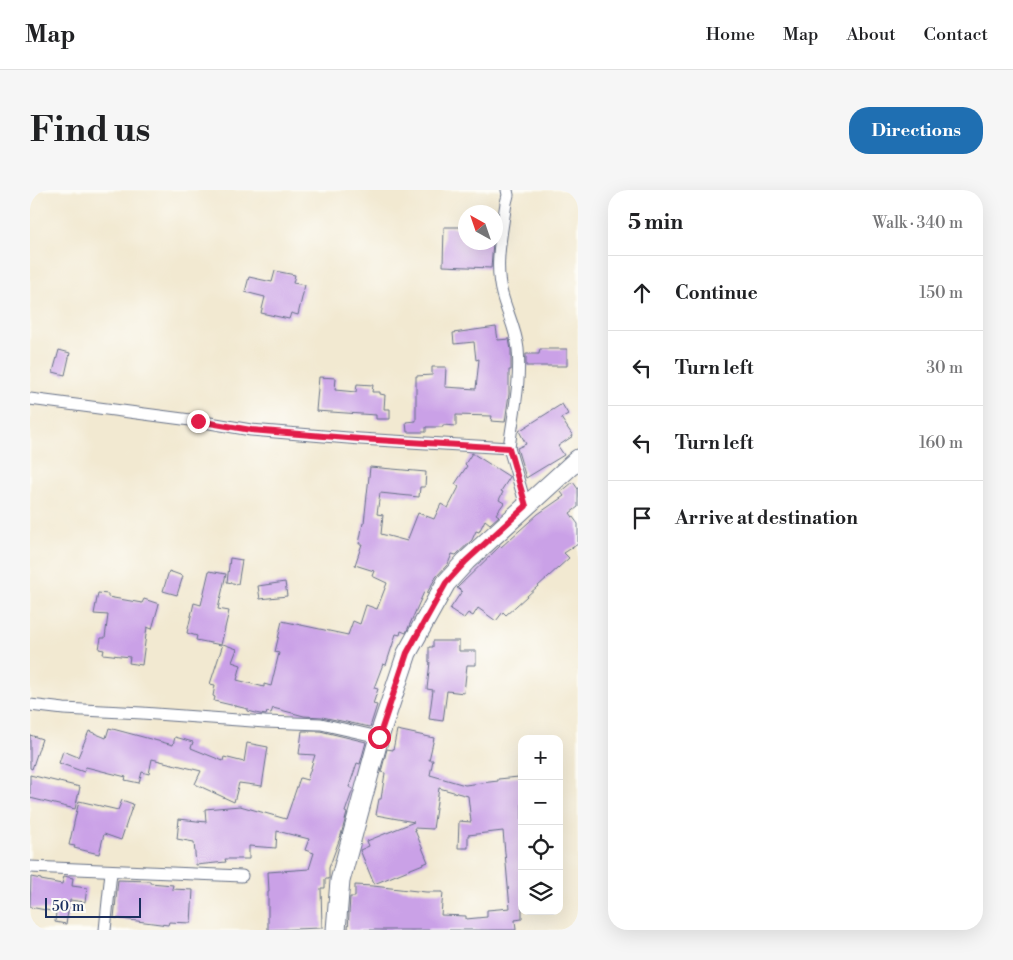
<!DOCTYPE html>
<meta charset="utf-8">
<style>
body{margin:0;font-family:"Libre Bodoni",serif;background:#f6f6f6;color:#202124}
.controls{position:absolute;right:15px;bottom:15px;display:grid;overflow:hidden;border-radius:10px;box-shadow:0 5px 20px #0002}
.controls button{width:45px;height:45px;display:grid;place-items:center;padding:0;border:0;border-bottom:1px solid #e0e0e0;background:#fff;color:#202124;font:25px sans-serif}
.compass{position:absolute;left:428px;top:15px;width:45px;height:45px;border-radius:50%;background:#fff;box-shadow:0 5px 20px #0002;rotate:320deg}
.scale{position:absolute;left:15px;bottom:12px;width:96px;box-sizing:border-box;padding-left:5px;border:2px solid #1b2f5e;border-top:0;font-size:14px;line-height:18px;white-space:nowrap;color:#1b2f5e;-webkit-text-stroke:4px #fdfcf7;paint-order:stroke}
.stop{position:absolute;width:15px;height:15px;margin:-11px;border:4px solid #e11d48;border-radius:50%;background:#fff}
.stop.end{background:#e11d48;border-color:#fff;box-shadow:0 1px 5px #0008}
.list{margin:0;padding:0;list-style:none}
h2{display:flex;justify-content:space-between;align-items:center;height:65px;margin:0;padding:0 20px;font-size:21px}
h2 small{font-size:16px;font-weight:400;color:#757577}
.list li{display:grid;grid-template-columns:32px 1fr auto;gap:15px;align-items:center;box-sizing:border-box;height:75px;padding:0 20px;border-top:1px solid #e0e0e0}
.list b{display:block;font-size:19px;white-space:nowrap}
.list em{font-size:16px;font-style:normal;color:#757577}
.icon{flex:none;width:28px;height:28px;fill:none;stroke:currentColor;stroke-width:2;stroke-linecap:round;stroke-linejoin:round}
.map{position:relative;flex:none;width:548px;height:740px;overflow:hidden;border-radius:20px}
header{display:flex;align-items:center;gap:30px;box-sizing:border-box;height:70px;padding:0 25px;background:#fff;border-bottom:1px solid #e0e0e0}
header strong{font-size:24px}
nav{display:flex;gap:28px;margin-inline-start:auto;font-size:18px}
.intro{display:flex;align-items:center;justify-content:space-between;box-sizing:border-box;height:120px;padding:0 30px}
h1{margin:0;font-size:35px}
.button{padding:12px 22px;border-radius:20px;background:#1f6fb2;color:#fff;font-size:18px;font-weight:700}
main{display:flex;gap:30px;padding:0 30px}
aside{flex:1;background:#fff;border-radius:20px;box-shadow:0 5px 20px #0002}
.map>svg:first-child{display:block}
.building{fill:#caa1e7}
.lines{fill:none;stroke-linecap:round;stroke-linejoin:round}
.minor-casing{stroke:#667086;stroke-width:13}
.primary-casing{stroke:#667086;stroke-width:21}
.minor{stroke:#fff;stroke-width:11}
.primary{stroke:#fff;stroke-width:19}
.route{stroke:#e11d48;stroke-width:6}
</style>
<header>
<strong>Map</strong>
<nav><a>Home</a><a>Map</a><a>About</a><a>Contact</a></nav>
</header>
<div class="intro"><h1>Find us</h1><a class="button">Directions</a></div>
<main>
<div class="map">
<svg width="548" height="740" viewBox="0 0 548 740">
<rect width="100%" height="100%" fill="#fdfcf7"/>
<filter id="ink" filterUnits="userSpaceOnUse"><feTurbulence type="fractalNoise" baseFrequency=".02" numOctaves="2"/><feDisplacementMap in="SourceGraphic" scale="10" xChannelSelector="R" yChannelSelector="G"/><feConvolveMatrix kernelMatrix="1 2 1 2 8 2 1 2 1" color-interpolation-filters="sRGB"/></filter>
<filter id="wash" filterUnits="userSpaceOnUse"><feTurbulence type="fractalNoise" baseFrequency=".0096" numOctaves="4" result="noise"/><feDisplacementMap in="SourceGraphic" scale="20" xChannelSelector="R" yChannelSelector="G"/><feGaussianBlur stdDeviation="1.12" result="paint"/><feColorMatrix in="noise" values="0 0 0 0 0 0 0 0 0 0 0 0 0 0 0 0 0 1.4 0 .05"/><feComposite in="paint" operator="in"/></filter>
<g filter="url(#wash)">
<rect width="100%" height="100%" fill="#f2e9d1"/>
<g id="blocks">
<g class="building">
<path d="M414,37H436V52H463L461,78L413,76Z"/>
<path d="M245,81L265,85L263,93L275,95L268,125L261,123L259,129L231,123L235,107L215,102L219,87L242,92Z"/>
<path d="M466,137L468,150L479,149L481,160V180H479V204L475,232L461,231L462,226L426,225V236L413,235V237H396V242H377L376,232L386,231V186L402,185V177H416L415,197L446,199L449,169L446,170L444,152L424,154L423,143Z"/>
<path d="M510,159H537V176H496V164H509Z"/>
<path d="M29,160L40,163L35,185L23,182Z"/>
<path d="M289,187L306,188L305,200L326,202L327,194L343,195L342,202H350V204L355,205L354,219H360V229H346V225L286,221Z"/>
<path d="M532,214L538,224L531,228L543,246L528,256L534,265L496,288L487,258L496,254L489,241Z"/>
<path d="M442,263L480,287L471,301L473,302L469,310L474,313L466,324L469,326L460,334L455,330L449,342L446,341L442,350L426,365L422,364L418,374L406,387L397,403L394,402L376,443L371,441L370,445L366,444L356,475L353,474L344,498L348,499L343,514L347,515L340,537L292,527L274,526L243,518L241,523L237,522L236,525L230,524L218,521V519L184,511L185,507L183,506L185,495L180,494L193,454L207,459L202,472L211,475L207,490L234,497V494L241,496L249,463L245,462L252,431L318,445L323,431L330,434L336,415L347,419L357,393L342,386L344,381L325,375L332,354H329L333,333H334L340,277L396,282L395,297H390L389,307L350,303L347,324L353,325L351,344L377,351L388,323L404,329L411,314L418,318L429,297L425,294L437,276L435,274Z"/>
<path d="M543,292L548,299V317L540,323L548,334V354L534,363L539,368L476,425L473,422L466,431L448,418L443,426L438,423L434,428L420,419L432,401L427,398L470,356L471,357L508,324L534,306L531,302Z"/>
<path d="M200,368L212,370L208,394L197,392Z"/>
<path d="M139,381L153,386L147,405L133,401Z"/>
<path d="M179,381L196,384L188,419L199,421L191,455L166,450L167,446L157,443L164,413L171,415Z"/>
<path d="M255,392L257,406L230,409L228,396Z"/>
<path d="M68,403L78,404V407L112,413L114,409L129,414L122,439L117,437L112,475L99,473L100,467L73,464L74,460L69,459L71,448H75L78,425L64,424Z"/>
<path d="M403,451H429V461H446V475H437L434,503L417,501L413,531L399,529L403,500L397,499L400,472H399V457H403Z"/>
<path d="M79,538L143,555L145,547L163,552L161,558L193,571L194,567L214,572L217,553L238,557L232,596L209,593L204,612L165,594L171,581L122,569L119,584L112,582L109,593L95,590L96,587L56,577L54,582L29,573L33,561L48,567L59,541L76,548Z"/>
<path d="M367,540L404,548L399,570H403L400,585L435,595L468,591V589L489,587L492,609V729L485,730L486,740H318L320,707H325V695L343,696L396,702H413L411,725L436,726V729L457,727V720L480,718L473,641L438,645V658H428L429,631L441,632L438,606L409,598L403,639L384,638L398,672L344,694L330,660L339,656L337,651L384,632L346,625L349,609H351L355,583L351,582L357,559L363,560Z"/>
<path d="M272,541H290L336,552L330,574L327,573L319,597L323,599L315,622L317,623L311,645L299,678V689H295V698H291L292,738L238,740V702H239L238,682L279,679L284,663L275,660L279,649L247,641L246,658L219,656V669H195L196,672L166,675L164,652L147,649L149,629L176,632L175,619L210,616L256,629L270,588L277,590L285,565L269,564Z"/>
<path d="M0,545L12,549L2,579L0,578Z"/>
<path d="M0,585L50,597L45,619L0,608Z"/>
<path d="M92,610L103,614L91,650L74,644L69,664L44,658L45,656L39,655L49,611L88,620Z"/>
<path d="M34,686L43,688L42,696L57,698L55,712L40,710L36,734L25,732L26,722L0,717L1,687L11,689V690L32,694Z"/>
<path d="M88,690L120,691V693L143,695L142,699L163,700L161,733L139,732L138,735L84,728Z"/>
</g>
</g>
</g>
<g filter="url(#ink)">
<use href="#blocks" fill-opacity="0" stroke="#667086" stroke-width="1"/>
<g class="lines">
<defs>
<g id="minor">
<path d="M477,0L478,5L476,13C472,42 464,75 472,104C477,123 486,139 488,159C491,192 483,226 479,258"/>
<path d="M0,209L168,231L221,240L330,249L479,258L496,316"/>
<path d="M0,515L34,519L112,523L235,532L291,534L349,547"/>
<path d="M0,677L212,686"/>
<path d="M75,740L81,682"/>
</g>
<path id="primary" d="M306,740L310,691L349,547L377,463L416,393L436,371L548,269"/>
</defs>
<use href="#minor" class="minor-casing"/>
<use href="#primary" class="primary-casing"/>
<use href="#minor" class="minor"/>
<use href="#primary" class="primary"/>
</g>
</g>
<g class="lines" filter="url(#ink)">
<path class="route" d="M168,231L221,240L330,249L479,258L496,316L436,371L416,393L377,463L349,547"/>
</g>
</svg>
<div class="controls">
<button>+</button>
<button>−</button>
<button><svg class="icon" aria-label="locate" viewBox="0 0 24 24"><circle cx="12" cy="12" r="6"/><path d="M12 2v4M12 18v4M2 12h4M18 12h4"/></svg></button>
<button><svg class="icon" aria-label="layers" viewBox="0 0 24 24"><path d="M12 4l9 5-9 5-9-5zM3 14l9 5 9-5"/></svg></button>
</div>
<svg class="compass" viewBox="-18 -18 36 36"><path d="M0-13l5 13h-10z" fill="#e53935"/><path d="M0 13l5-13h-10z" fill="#757577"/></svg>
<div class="scale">50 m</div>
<div class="stop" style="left:349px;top:547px"></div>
<div class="stop end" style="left:168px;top:231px"></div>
</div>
<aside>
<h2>5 min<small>Walk · 340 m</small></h2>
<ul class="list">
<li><svg class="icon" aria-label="ahead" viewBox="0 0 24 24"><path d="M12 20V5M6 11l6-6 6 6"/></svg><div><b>Continue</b></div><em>150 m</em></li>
<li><svg class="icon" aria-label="left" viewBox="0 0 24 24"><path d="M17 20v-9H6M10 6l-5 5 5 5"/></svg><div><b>Turn left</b></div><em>30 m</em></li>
<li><svg class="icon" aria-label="left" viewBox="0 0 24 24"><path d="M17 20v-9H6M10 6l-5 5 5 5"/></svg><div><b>Turn left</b></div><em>160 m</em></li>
<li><svg class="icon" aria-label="arrive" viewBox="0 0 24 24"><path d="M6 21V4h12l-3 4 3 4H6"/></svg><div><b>Arrive at destination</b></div></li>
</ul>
</aside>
</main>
